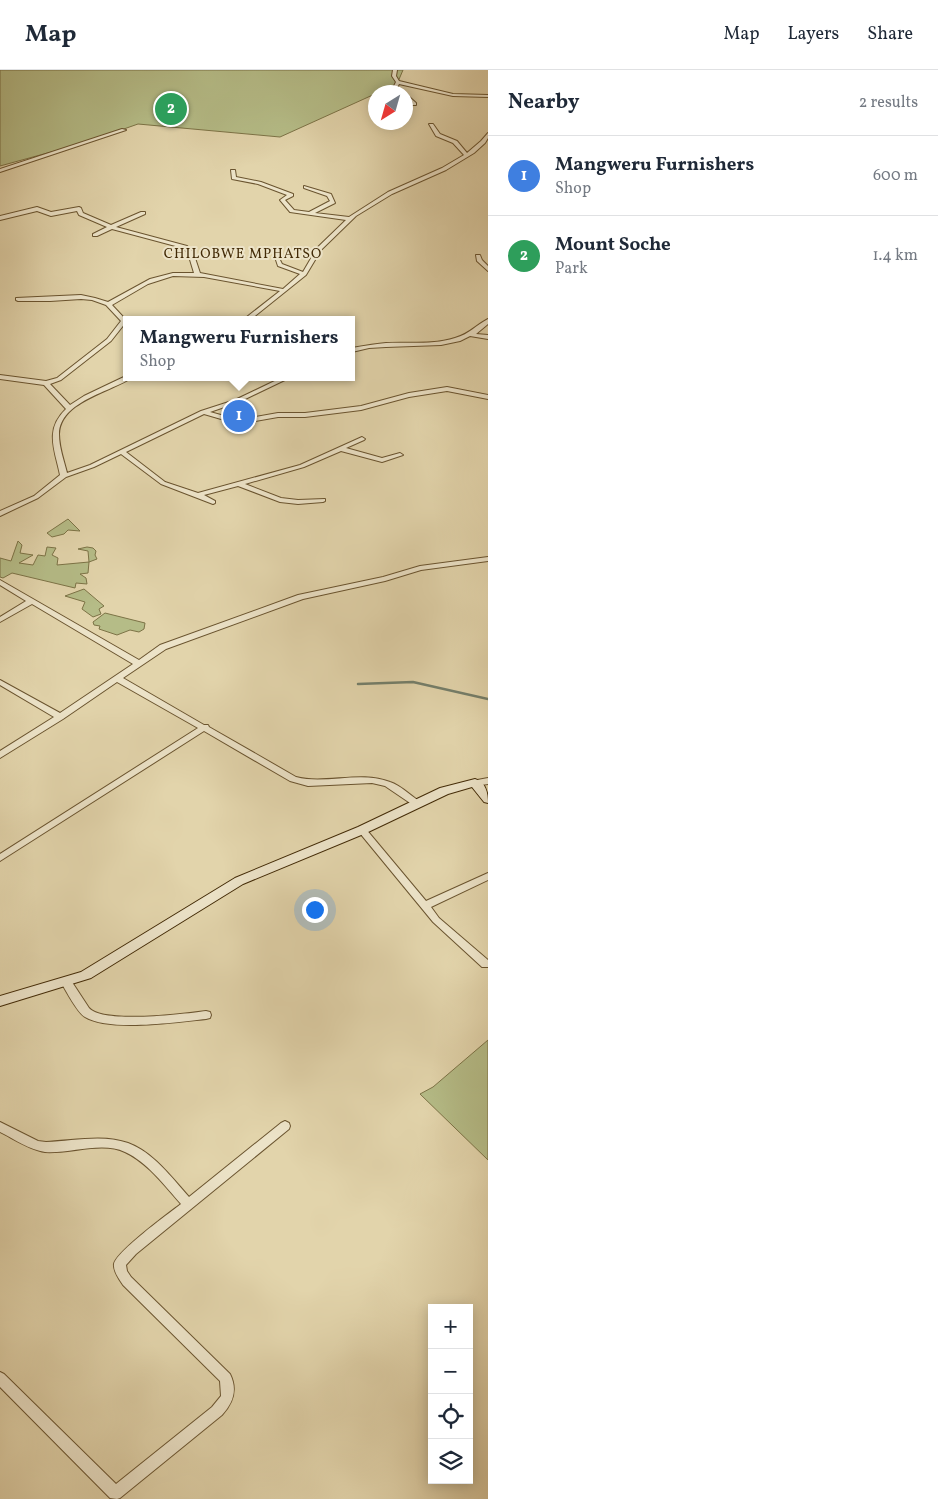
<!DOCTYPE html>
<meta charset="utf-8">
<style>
body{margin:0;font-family:Vollkorn,serif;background:#f2f2f3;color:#1f2937}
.controls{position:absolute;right:15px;bottom:15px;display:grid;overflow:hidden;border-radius:0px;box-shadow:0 2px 12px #0003}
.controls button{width:45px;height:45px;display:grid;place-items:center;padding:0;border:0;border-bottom:1px solid #e0e1e3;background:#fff;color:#1f2937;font:25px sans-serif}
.compass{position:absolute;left:368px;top:15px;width:45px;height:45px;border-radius:50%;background:#fff;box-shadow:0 2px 12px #0003;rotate:217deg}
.you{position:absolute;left:314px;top:839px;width:18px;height:18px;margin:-12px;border:4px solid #fff;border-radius:50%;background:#1a73e8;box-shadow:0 0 0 8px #1a73e833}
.badge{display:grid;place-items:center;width:32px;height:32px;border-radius:50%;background:#8f2418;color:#fff;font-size:16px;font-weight:700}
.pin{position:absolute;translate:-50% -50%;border:2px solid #fff;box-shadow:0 1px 5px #0006}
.popup{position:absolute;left:123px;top:246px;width:232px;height:65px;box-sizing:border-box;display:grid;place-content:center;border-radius:0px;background:#fff;filter:drop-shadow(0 1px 4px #0005);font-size:16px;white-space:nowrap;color:#747a83}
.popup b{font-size:19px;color:#1f2937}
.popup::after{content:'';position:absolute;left:50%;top:100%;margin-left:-10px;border:10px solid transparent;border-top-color:#fff}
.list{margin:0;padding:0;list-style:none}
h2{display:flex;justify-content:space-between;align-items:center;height:65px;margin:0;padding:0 20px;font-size:21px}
h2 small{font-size:16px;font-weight:400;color:#747a83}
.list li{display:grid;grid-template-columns:32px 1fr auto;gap:15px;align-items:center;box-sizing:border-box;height:80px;padding:0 20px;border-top:1px solid #e0e1e3}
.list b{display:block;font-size:19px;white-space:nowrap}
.list p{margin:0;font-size:16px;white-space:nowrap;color:#747a83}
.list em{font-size:16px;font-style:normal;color:#747a83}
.icon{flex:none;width:28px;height:28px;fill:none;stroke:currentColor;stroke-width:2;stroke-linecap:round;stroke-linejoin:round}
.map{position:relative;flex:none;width:488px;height:1429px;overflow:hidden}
header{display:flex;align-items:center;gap:30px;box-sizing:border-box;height:70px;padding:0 25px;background:#fff;border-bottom:1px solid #e0e1e3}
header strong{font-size:24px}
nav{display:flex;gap:28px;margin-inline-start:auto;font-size:18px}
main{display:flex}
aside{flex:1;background:#fff}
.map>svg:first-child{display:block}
.green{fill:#b5bc87;stroke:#7c7346}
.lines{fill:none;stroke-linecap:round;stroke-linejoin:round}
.stream{stroke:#747f6b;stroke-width:2.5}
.street-casing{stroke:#6a542f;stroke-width:2}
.secondary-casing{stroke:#422a06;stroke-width:2}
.street{fill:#ece3c8;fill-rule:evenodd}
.secondary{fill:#ece3c8;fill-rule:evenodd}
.labels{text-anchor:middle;stroke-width:4;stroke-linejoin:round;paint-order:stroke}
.far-quarter-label{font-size:14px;letter-spacing:1px;fill:#422a06;stroke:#ece3c8}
</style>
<header>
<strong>Map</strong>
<nav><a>Map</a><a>Layers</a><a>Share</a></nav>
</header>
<main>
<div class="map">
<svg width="488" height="1429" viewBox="0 0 488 1429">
<rect width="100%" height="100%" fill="#e2d4ab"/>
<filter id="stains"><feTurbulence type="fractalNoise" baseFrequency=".004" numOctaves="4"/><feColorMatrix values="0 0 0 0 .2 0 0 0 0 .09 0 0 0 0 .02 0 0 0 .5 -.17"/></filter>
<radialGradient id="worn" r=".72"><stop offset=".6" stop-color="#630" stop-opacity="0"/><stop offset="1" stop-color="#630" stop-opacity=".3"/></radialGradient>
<g class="green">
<path d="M0,0H403L397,14L280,67L138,54L84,73L0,96Z"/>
<path d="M68,449L80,461L68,460L64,464L52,467L47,463Z"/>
<path d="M18,471L22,475L20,483L33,485L19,493L33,495L38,485L45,486L47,477L56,478L52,485L58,488L57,495L89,492L88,481L78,479L87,477L93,478L96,481L95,485L97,489L89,492L88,503L80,504L86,508L87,514L76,513L75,518L12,503L3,508L0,507V488L11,491Z"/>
<path d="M84,519L104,536L99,539L101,544L93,547L82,539L85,532L65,526Z"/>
<path d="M105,543L145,553L144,559L139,562L130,560L117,565L99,559L100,556L94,555L93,552Z"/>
<path d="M488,970V1090L420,1024L433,1017Z"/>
</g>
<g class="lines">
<path class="stream" d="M358,614L413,612L488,629"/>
<defs>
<g id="street">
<path d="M393,0H397L396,6L399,11L453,24L488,25V27L453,26L399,14L397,18L404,22H400L393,18L396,12L392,6Z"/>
<path d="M406,24L416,33V35H412L406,27Z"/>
<path d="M429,54H433L440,64L457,71L467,83L481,71L488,63V68L485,73L474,83L446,100L392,124L356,146L321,180L306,205L250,250H243L280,221L204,207L173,206L148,214L112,235L126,250V252L111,271L61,310L50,314L70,335L84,326L107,315L126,306L133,307C111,322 60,331 59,364C59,378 64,390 67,403L90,395L201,341L235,330L283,307H291L239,332L210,342L228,347L244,349L278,343H305L361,336L409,323L447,317L488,325V329L447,321L409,327L361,340L305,347H278L244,353L228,351L204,344L126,382L165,412L198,423L300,395L362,367L365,369L364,370L346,378L382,388L400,383L403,385L382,392L341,381L304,397L245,414L281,428L298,430L325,429V431L323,432L298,434L280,432L238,416L204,425L215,431V433L213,434L161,414L121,384L94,397L66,407L38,428L0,446V441L34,426L60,405C55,380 44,360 66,339L44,315L0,309V305L46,311L57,308L107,269L121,251L106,235L92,230L81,229L50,231H18L16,230V228L81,225L95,228L108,232L150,209L173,203H194L188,183L183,178L112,159L97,166H93V164L107,157L79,145L77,141L51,146L37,141L0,150V146L37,137L51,142L79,137L81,138L83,143L111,155L141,142H145V144L116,157L187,176L193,182L200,203L283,219L300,204L278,196L276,190H280L282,194L303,202L317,178L346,150L290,142L280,130L287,125L258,114L232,109L231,100H235L236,107L261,112L293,124V126L285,130L294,140L309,142L330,131L327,126L304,118V116L331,124L335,133L315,143L349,147L388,122L442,98L464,85L453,73L436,66Z"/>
<path d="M122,59L126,60L0,102V99Z"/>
<path d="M476,185H480L482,190L488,196V201L477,191Z"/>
<path d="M488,249V254L476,264L488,265V269L470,266L460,271L441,275L386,277L369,278L352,282V278C363,276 374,274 386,273C409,272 433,275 455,268C470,264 476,255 488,249Z"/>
<path d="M488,487V491L421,500L385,511L303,529L166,579L123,608L204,655H208L209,657L296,707C326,715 360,700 390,712C400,715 410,725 419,731L420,733L419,735H413L385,716L372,713L308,716L290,711L204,661L0,791V784L198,658L117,612L63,649L0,688V681L54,647L0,615V610L60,643L133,594L32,534L0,552V547L26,531L0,515V510L139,590L160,575L298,525L383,507L420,496Z"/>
<path d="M488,708V714L475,716L471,713L472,711Z"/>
<path d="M362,757L365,758L426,831L488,803V810L431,837L439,848L488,890V897H482L433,852L359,762L357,760L359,758Z"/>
<path d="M66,908L70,909L89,938C103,954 184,944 206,941L210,942L211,945L210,948L206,949C178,952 109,962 85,947C77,942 66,921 61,912L62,909Z"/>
<path d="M285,1051L289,1053L290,1056L289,1059L136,1184L126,1195L127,1201L131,1207L230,1304C238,1320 233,1333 222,1345L120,1428L117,1429L110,1428L0,1317V1302L4,1304L116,1414L212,1337L221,1326L220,1311L123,1215C119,1209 113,1201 114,1194C117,1181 168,1144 181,1134C165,1116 147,1092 125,1082C102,1071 70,1084 45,1082C30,1080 14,1069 0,1062V1052L38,1071L46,1072C72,1071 103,1064 128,1073C153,1082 172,1108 189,1127L281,1053Z"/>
</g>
<path id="secondary" d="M475,709C486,712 488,723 488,733L484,732L472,717L448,724L366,763L243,814L91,908L0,936V926L81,902L235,808L358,757L440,718Z"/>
</defs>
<use href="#street" class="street-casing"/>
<use href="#secondary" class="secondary-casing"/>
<use href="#street" class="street"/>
<use href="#secondary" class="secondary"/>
</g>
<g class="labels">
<g class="far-quarter-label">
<text x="243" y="188">CHILOBWE MPHATSO</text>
</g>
</g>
<rect width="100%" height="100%" filter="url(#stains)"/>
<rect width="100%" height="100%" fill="url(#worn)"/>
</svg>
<div class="controls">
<button>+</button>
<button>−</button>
<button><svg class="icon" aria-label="locate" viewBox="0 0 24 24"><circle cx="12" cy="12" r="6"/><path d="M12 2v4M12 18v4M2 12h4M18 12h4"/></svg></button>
<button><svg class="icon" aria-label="layers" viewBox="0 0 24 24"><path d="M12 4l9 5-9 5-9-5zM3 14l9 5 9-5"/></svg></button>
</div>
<svg class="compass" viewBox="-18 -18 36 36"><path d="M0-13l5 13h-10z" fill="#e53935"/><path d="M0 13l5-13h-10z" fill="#747a83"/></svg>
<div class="you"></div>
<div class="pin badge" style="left:239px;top:346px;background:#3f7fe0">1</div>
<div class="popup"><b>Mangweru Furnishers</b>Shop</div>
<div class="pin badge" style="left:171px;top:39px;background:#2e9e5b">2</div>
</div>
<aside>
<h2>Nearby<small>2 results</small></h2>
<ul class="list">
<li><span class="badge" style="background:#3f7fe0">1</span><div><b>Mangweru Furnishers</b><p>Shop</p></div><em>600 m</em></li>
<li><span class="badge" style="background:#2e9e5b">2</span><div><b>Mount Soche</b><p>Park</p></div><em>1.4 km</em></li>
</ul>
</aside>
</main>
